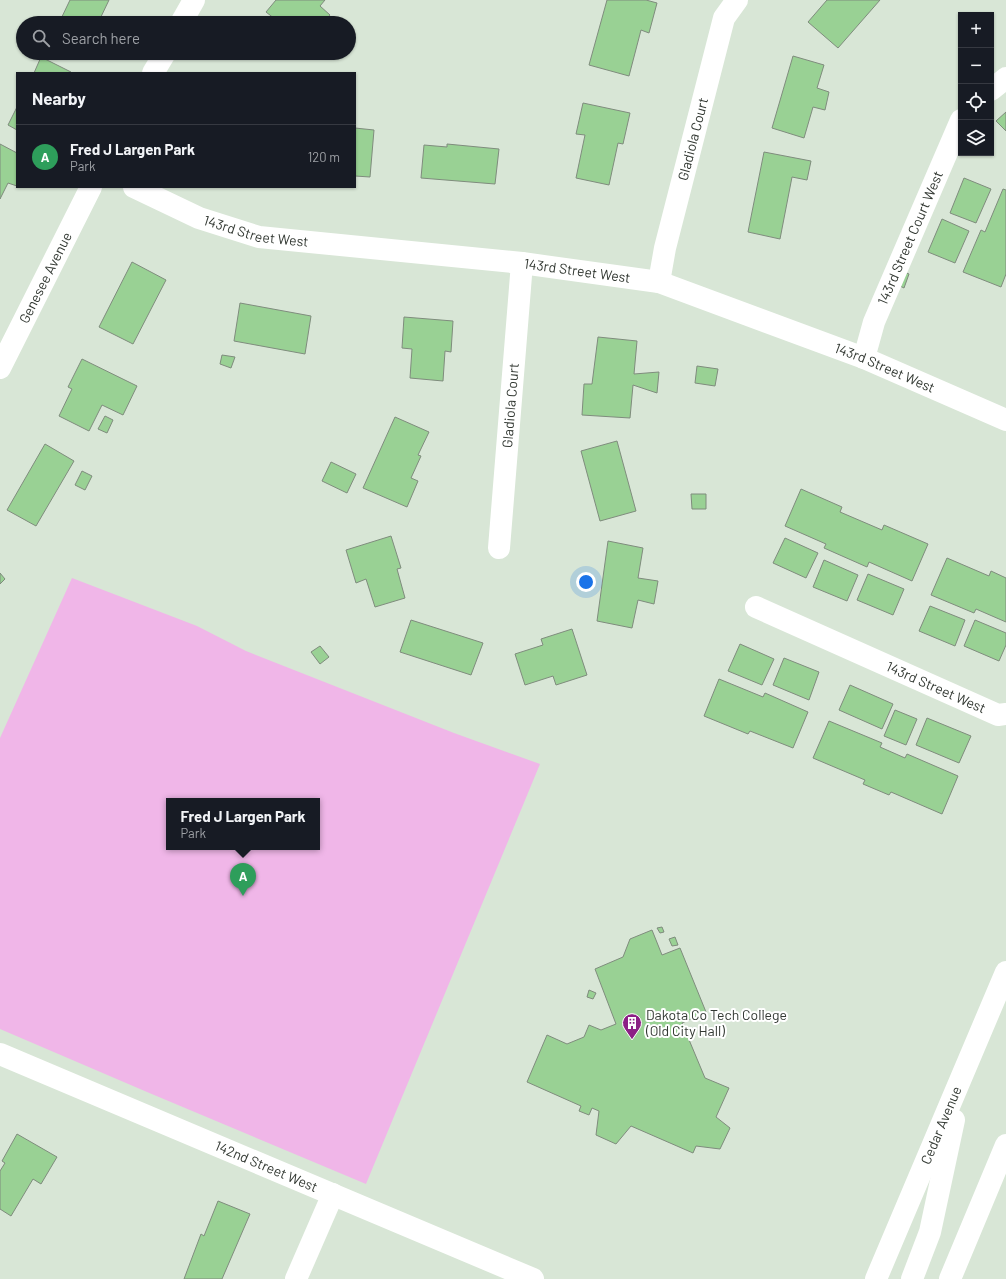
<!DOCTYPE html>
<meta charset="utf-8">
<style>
body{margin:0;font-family:Barlow,sans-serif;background:#242831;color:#f1f3f6}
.controls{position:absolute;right:12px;top:12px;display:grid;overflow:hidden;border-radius:0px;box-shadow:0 1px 3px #0004}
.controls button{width:36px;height:36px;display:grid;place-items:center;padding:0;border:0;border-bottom:1px solid #363941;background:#171b24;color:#f1f3f6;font:20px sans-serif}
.you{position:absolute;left:586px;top:582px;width:14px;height:14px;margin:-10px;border:3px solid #fff;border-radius:50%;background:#1a73e8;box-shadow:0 0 0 6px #1a73e833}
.badge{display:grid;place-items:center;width:26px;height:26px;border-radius:50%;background:#c494c3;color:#fff;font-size:13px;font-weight:700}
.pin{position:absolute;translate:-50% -33px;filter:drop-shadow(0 1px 2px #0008)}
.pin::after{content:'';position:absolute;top:21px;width:14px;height:12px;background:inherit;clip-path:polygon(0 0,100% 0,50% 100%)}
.popup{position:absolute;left:166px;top:798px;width:154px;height:52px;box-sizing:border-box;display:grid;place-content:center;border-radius:0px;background:#171b24;filter:drop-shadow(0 1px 3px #0005);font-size:13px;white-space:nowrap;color:#9ea1a6}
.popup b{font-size:15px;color:#f1f3f6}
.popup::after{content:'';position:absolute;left:50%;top:100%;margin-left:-8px;border:8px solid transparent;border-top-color:#171b24}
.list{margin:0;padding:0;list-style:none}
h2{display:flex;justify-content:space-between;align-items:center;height:52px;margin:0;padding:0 16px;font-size:17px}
h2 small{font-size:13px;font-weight:400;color:#9ea1a6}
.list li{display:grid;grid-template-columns:26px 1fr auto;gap:12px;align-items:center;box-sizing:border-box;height:64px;padding:0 16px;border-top:1px solid #363941}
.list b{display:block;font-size:15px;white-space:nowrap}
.list p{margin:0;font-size:13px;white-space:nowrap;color:#9ea1a6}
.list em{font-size:13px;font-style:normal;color:#9ea1a6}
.icon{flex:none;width:22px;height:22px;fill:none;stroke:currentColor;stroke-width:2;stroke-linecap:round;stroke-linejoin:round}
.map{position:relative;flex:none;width:1006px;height:1279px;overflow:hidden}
.search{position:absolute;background:#171b24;box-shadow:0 1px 3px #0004;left:16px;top:16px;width:340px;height:44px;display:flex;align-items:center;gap:10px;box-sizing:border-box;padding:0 14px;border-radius:22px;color:#9ea1a6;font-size:15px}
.panel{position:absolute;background:#171b24;box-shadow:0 1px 3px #0004;left:16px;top:72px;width:340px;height:116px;border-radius:0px}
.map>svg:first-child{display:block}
.green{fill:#f0b6e8;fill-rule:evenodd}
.building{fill:#99d194;stroke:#7f8c7d}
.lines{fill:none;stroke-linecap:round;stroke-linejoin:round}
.minor{stroke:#fff;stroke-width:22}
.trunk{stroke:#fff;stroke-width:22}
.labels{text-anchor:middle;stroke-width:4;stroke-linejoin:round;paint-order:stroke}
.street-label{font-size:14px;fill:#333933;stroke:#fff}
.poi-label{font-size:14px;fill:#333933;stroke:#fff;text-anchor:start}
</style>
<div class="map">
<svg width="1006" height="1279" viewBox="0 0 1006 1279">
<rect width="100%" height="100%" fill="#d8e6d6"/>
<path class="green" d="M72,578L197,626L246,651L454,733L540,764L366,1184L147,1092L0,1029V738ZM169,801H317V847H169Z"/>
<g class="building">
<path d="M70,0H109L98,23H59Z"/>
<path d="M276,0H325L320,6L330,15L323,23H313L309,20L306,23H280L266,12Z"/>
<path d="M607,0H646L657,3L649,33L641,30L629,76L589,65Z"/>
<path d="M827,0H880L838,48L808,22Z"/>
<path d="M793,56L824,65L817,88L829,92L825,110L813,107L804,138L772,128Z"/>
<path d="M41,57L71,72V73H34Z"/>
<path d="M583,103L630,113L623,144L618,143L609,185L576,178L585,135L576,134Z"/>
<path d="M17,107V130L8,125Z"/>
<path d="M1006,112V131L996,121Z"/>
<path d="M355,128L374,130L370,177L355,176Z"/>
<path d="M0,144L17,153V186L8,183L0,199Z"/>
<path d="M447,144L499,149L495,184L421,178L424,145L447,147Z"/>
<path d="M764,152L811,161L807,180L792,177L780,239L748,232Z"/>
<path d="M964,178L991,189L976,223L950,213Z"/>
<path d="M1003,189L1006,190V274L1001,287L963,272L981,230L985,232Z"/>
<path d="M942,219L969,231L955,263L928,252Z"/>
<path d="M132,262L166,280L133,344L99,327Z"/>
<path d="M899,270L909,274L904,288L894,283Z"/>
<path d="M240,303L311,316L305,354L234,341Z"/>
<path d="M404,317L453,321L451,352L445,351L443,381L410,378L412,349L402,348Z"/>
<path d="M598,337L637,341L634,374L659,372L657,393L633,385L630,418L582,415L584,384H592Z"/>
<path d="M222,355L235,357L231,368L220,364Z"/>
<path d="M82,359L137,386L123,415L102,405L89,431L59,416L72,389L68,387Z"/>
<path d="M697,366L718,369L715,386L695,383Z"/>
<path d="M105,416L113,420L107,433L98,429Z"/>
<path d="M395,417L429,432L418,455L421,456L411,478L418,481L407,507L363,488Z"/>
<path d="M617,441L636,511L600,521L581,451Z"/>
<path d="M45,444L74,461L36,526L7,510Z"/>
<path d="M331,462L356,474L347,493L322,481Z"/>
<path d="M82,471L92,476L85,490L75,485Z"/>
<path d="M801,489L842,507L840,512L882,530L884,525L928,544L912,581L869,562L867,567L824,548L826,544L785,526Z"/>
<path d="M691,494H706V509H692Z"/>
<path d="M391,536L401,568L397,569L405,598L375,607L366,579L356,583L346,550Z"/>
<path d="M785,538L818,553L806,578L773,563Z"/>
<path d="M608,541L643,548L638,578L658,581L654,604L638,600L632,628L597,621Z"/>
<path d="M947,558L989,576L991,571L1006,578V622L976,609L974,613L931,595Z"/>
<path d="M824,560L858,575L847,601L813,587Z"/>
<path d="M0,573L5,579L0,584Z"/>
<path d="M868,574L904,589L893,615L857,600Z"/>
<path d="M930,606L965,620L955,646L919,631Z"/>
<path d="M411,620L483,643L471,675L400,652Z"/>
<path d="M975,620L1006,633V645L999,661L964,646Z"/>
<path d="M572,629L587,675L556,685L553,676L525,685L515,654L543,645L541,639Z"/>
<path d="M740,644L774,659L762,685L728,671Z"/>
<path d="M320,646L329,657L320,664L311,652Z"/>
<path d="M784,658L819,672L809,700L773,685Z"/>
<path d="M719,679L763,697L765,693L808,712L793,748L750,731L748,734L704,716Z"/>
<path d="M850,685L893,704L882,729L839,710Z"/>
<path d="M895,710L917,719L906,745L884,736Z"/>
<path d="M927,718L971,736L959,763L916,745Z"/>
<path d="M829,721L882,743L880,747L905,758L907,754L958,776L942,814L891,792L889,795L863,784L865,780L813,758Z"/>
<path d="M662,927L664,932L660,933L657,928Z"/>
<path d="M652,930L662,955L680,948L706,1012L682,1023L705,1078L729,1088L716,1117L730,1128L720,1149L696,1146L693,1153L631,1126L616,1144L596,1135L599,1111L592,1108L589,1115L579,1111L581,1106L527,1082L547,1035L567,1044L584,1037L589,1025L601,1030L616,1024L595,969L623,957L630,939Z"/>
<path d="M675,937L678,945L672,946L669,939Z"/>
<path d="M589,990L596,993L593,999L587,997Z"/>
<path d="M17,1134L57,1157L41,1184L33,1179L11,1216L0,1209V1171L5,1163L2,1161Z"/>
<path d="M218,1201L250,1214L222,1279H184L201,1234L204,1236Z"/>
</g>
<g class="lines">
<g class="minor">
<path d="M181,23L194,0"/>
<path d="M153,73L165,53"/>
<path d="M991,90L1006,78"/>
<path id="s1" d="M134,187L199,218L259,237L522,263L659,282L864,358L1006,420"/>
<path id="s2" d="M659,282L665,248L724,18L737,0"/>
<path id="s3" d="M864,358L874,322L961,120"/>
<path id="s4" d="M0,368L91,187"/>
<path id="s5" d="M499,548L522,263"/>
<path id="s6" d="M756,607L998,715L1006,714"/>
<path id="s7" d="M0,1054L533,1279"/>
<path d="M296,1279L333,1194"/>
</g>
<g class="trunk">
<path id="s8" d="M876,1279L1006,972"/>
<path d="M912,1279L930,1232L954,1120"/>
<path d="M950,1279L1006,1145"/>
</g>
</g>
<defs>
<symbol id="building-pin" viewBox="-11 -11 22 30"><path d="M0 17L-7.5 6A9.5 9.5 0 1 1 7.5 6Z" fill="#8c2085" stroke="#fff"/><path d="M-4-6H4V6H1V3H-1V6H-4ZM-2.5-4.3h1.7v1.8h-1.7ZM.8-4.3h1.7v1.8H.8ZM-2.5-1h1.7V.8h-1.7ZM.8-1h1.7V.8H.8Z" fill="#fff"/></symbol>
</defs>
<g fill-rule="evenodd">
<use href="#building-pin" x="621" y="1012" width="22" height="30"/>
</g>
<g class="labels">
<g class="street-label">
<text dy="5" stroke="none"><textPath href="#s2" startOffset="147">Gladiola Court</textPath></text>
<text dy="5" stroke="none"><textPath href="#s1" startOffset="131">143rd Street West</textPath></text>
<text dy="5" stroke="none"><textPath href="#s3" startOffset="129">143rd Street Court West</textPath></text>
<text dy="5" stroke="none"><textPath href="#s1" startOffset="455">143rd Street West</textPath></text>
<text dy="5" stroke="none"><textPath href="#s4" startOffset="101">Genesee Avenue</textPath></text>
<text dy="5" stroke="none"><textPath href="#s1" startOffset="779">143rd Street West</textPath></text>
<text dy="5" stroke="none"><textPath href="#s5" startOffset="143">Gladiola Court</textPath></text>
<text dy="5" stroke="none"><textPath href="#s6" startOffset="197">143rd Street West</textPath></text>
<text dy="5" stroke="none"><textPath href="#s8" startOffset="167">Cedar Avenue</textPath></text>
<text dy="5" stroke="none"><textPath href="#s7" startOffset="289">142nd Street West</textPath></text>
</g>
<g class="poi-label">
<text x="646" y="1020">Dakota Co Tech College<tspan x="646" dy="16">(Old City Hall)</tspan></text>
</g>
</g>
</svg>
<div class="controls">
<button>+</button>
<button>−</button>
<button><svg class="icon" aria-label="locate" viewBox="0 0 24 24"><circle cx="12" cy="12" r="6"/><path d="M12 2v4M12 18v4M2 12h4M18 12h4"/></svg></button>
<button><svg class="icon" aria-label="layers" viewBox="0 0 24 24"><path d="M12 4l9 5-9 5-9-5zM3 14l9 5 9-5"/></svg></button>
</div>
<div class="you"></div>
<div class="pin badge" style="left:243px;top:896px;background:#2e9e5b">A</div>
<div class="popup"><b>Fred J Largen Park</b>Park</div>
<div class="search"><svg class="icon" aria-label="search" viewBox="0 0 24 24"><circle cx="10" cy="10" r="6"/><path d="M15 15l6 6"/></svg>Search here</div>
<section class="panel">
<h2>Nearby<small></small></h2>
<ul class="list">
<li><span class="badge" style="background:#2e9e5b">A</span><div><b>Fred J Largen Park</b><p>Park</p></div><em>120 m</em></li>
</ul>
</section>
</div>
